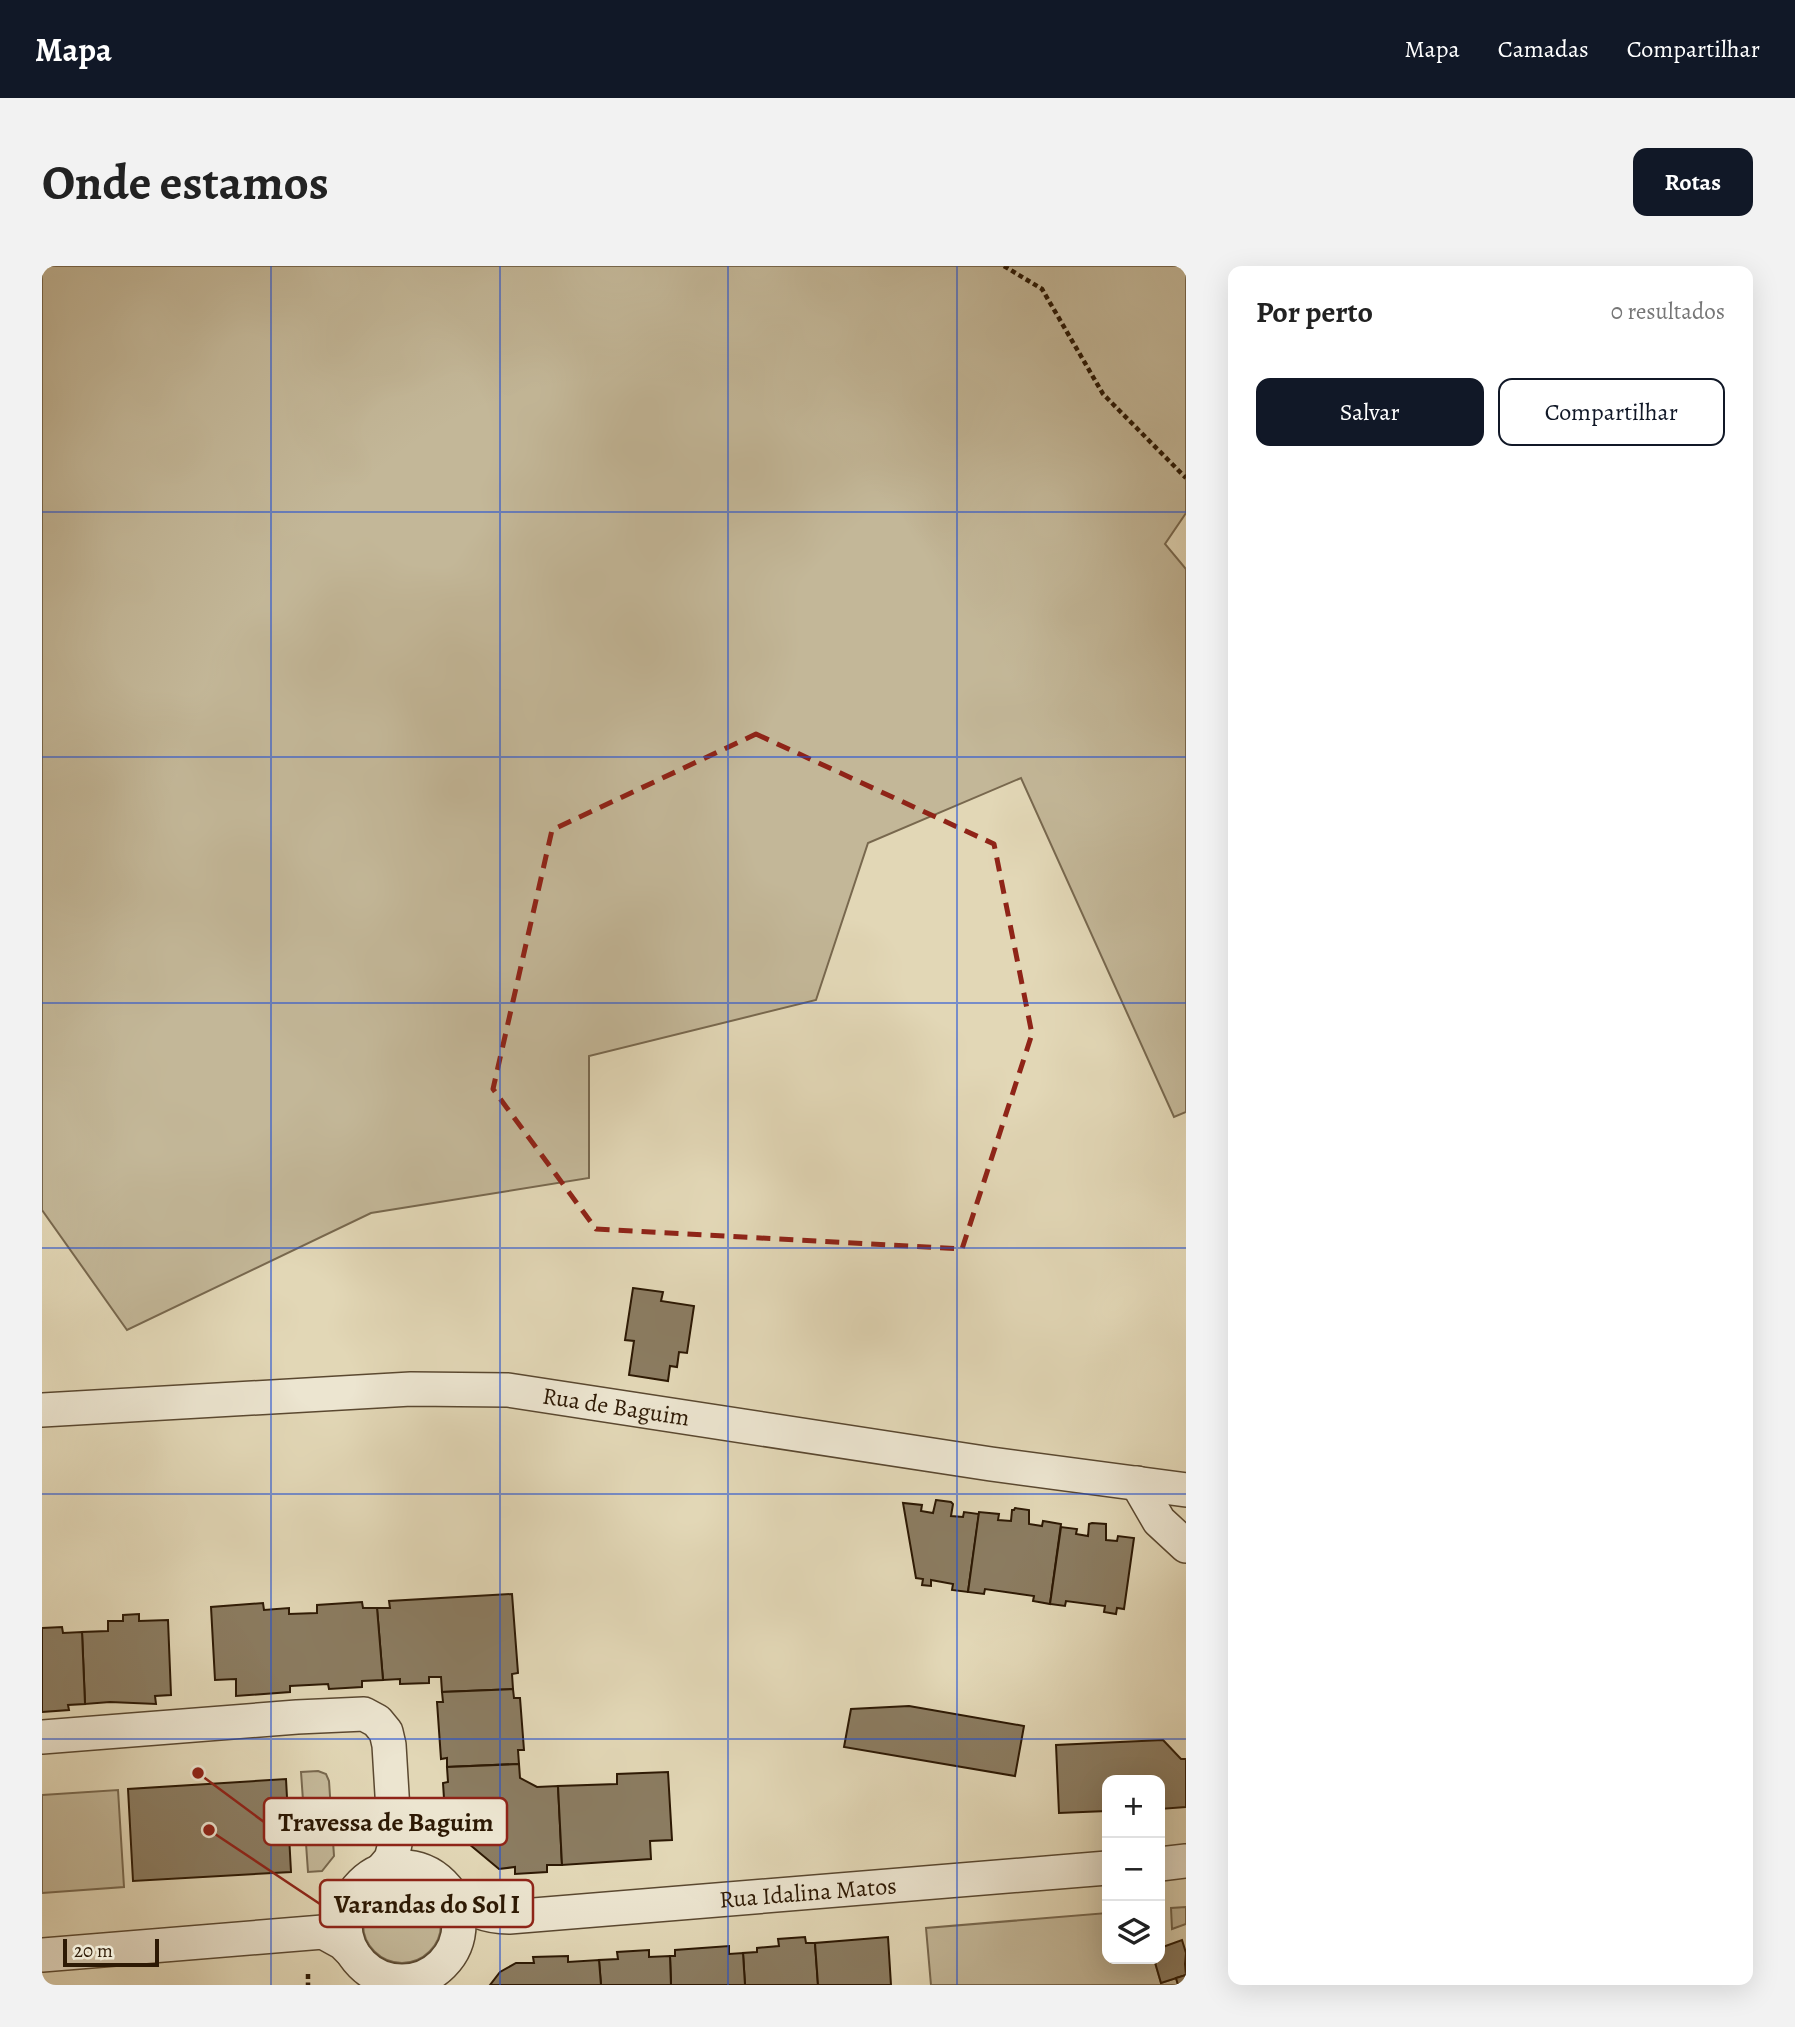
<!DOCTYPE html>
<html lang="pt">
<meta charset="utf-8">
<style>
body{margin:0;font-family:Alegreya,serif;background:#f2f2f2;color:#222}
.controls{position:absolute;right:21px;bottom:21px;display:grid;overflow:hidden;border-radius:14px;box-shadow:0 7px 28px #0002}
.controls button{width:63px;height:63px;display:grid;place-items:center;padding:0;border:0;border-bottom:2px solid #e0e0e0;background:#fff;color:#222;font:35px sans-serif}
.scale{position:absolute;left:21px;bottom:18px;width:96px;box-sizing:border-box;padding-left:7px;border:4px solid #2d1904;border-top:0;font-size:19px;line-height:24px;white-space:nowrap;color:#2d1904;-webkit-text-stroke:5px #ece5d0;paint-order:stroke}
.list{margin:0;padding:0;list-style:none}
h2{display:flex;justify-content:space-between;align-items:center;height:91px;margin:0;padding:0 28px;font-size:30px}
h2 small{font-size:23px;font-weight:400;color:#767676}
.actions{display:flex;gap:14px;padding:21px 28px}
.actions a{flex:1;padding:16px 0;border:2px solid #111827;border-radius:14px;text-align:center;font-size:24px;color:#111827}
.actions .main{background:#111827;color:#fff}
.icon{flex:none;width:38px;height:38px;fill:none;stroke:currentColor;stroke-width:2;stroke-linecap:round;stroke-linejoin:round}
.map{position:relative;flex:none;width:1144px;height:1719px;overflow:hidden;border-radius:14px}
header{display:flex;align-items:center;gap:42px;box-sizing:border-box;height:98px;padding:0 35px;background:#111827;color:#fff}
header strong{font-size:33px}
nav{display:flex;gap:38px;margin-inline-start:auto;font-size:24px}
.intro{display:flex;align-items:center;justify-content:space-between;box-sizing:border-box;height:168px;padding:0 42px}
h1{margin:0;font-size:49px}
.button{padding:18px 32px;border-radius:14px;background:#111827;color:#fff;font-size:24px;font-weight:700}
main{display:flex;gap:42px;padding:0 42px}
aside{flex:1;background:#fff;border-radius:14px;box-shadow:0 7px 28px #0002}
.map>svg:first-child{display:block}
.green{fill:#c3b798;stroke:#78684e;stroke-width:2}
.building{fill:#8b7c61;stroke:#2d1904;stroke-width:2}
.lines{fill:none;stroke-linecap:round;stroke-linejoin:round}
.minor-casing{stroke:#5a4830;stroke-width:36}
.path{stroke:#2d1904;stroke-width:4.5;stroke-dasharray:5 3.5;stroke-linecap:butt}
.minor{stroke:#ece5d0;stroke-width:33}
.marked{fill:none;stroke:#8f2418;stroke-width:5;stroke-dasharray:14 9;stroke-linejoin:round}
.grid{fill:none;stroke:#1d4ed8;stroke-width:2;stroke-opacity:0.55}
.labels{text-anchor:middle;stroke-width:6;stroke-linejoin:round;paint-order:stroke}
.street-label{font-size:24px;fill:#2d1904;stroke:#ece5d0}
.leader{fill:none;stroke:#8f2418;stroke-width:2.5}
.callout-dot{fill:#8f2418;stroke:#ece5d0;stroke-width:2.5}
.callout{fill:#ece5d0;stroke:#8f2418;stroke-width:2.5}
.callout-label{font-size:26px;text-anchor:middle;font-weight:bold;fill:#2d1904}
</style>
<header>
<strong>Mapa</strong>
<nav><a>Mapa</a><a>Camadas</a><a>Compartilhar</a></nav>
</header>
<div class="intro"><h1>Onde estamos</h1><a class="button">Rotas</a></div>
<main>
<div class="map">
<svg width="1144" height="1719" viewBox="0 0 1144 1719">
<rect width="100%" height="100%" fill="#e2d7b6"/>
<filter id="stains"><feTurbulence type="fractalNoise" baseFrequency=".00286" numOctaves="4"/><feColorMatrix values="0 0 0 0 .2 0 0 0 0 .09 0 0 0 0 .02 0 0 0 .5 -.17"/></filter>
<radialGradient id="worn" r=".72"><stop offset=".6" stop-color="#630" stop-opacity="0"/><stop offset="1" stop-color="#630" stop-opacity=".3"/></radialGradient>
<g class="green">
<path d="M0,0H1144V247L1123,278L1144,303V846L1132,851L979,512L826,577L774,734L547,790V912L329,947L85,1064L0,944Z"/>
<path d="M276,1505L284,1508L287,1515L292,1590L280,1605L266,1606L259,1506Z"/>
<path d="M76,1524L82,1621L0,1627V1529Z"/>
<circle cx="360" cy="1658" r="39"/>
<path d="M1144,1641V1658L1130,1663L1129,1642Z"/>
<path d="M1065,1647V1693H1112L1119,1717L1134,1712L1136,1719H889L884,1662Z"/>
</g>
<g class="building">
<path d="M591,1022L621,1026L619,1035L652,1040L645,1087L637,1086L635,1101L628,1100L626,1115L587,1109L592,1075L583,1074Z"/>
<path d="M894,1234L909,1236L911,1238L909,1250L921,1251L922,1246L937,1248L926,1326L910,1324L911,1318L889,1314V1320L880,1319L881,1313L874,1312L861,1237L880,1239L879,1245L891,1247Z"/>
<path d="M973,1242L987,1244V1258L1000,1260L1001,1255L1019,1258L1008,1338L991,1335L992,1330L943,1323L942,1328L926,1326L937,1246L957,1248L956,1254L969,1255L970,1244H972Z"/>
<path d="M1050,1257L1064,1258V1274L1075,1275L1076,1270L1092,1272L1082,1343L1075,1342L1074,1348L1062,1346L1063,1340L1024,1335L1023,1340L1008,1338L1019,1261L1035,1263L1034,1268L1046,1270L1047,1258Z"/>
<path d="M470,1328L476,1407L470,1408L471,1423L400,1426L399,1411H387V1417L358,1418V1413L341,1414L335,1342H348L347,1335Z"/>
<path d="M320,1336L321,1342H335L341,1414L320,1415V1421L287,1423L286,1418L248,1420V1426L194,1430V1413L173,1414L169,1341L221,1337L222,1344L247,1342V1348L275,1347V1339Z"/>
<path d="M97,1348V1355L126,1354L129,1429L113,1430L114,1438L68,1436L43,1438L40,1366L66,1365V1355H81V1349Z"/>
<path d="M20,1361L21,1367L40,1366L43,1438L26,1439L27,1444L0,1446V1362Z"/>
<path d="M471,1423L472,1432H478L482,1484H476L477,1498L405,1501V1492L399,1493L395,1436H401L400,1426Z"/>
<path d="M867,1440L982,1460L973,1510L802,1481L809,1443Z"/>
<path d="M1121,1474L1139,1493H1144V1541L1118,1543V1514H1065V1545L1017,1547L1014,1479Z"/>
<path d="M477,1498L478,1512L495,1521L516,1520L520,1599H505V1606L473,1608V1601L457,1603L409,1563L408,1548H403L401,1517L406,1516L405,1501Z"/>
<path d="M626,1506L630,1574L608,1575L609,1593L520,1599L516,1520L575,1518V1508Z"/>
<path d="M244,1513L249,1606L91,1615L86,1523Z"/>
<path d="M763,1671L764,1677H773L776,1719H703L701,1687L715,1686V1682L737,1680L736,1673Z"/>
<path d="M846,1671L849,1719H776L773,1677Z"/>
<path d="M1140,1674L1144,1687L1143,1698L1144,1709L1119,1717L1112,1693H1118V1682Z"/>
<path d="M687,1680V1688L701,1687L703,1719H629L628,1690H633V1684Z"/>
<path d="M607,1684V1691L628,1690L629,1719H559L557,1694L576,1693L575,1686Z"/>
<path d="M526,1690V1696L557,1694L559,1719H448L458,1706L474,1697H492L491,1691Z"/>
<path d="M1144,1709V1719H1136L1134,1712Z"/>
</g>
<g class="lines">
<defs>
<g id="minor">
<path id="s1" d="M0,1144L369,1123L466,1124L949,1198L1144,1224"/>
<path d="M1095,1217L1117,1255L1144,1280"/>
<path d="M0,1471L255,1451L322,1448L335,1455L344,1466L347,1479L353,1578L349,1593L338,1606"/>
<path d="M1118,1598L1144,1595"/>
<circle cx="360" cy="1658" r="57"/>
<path id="s2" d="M409,1628C426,1644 444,1651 467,1651L1065,1602"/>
<path d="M0,1689L281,1666L301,1677L310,1686"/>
</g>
</defs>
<use href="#minor" class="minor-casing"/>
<g class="path">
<path d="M962,0L1000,23L1061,128L1144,212"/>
<path d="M266,1708V1719"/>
</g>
<use href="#minor" class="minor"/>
</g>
<path class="marked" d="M714,468L952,578L990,768L920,983L554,963L451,823L510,564Z"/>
<path class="grid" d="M229,0V1719M458,0V1719M686,0V1719M915,0V1719M0,246H1144M0,491H1144M0,737H1144M0,982H1144M0,1228H1144M0,1473H1144"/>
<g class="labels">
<g class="street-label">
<text dy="8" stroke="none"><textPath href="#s1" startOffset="576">Rua de Baguim</textPath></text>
<text dy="8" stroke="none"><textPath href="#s2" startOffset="364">Rua Idalina Matos</textPath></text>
</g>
</g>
<path class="leader" d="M156 1507L222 1556M167 1564L278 1638"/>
<g class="callout-dot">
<circle cx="156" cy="1507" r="7"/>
<circle cx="167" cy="1564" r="7"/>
</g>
<g class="callout">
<rect x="222" y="1532" width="243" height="47" rx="7"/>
<rect x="278" y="1614" width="213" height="47" rx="7"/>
</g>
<g class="callout-label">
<text x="344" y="1565">Travessa de Baguim</text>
<text x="385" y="1647">Varandas do Sol I</text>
</g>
<rect width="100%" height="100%" filter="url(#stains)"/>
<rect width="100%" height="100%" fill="url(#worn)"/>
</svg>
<div class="controls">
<button>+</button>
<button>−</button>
<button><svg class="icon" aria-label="layers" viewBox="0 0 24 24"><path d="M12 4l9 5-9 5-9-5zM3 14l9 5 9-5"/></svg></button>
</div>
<div class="scale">20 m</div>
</div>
<aside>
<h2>Por perto<small>0 resultados</small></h2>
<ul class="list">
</ul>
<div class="actions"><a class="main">Salvar</a><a>Compartilhar</a></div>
</aside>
</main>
